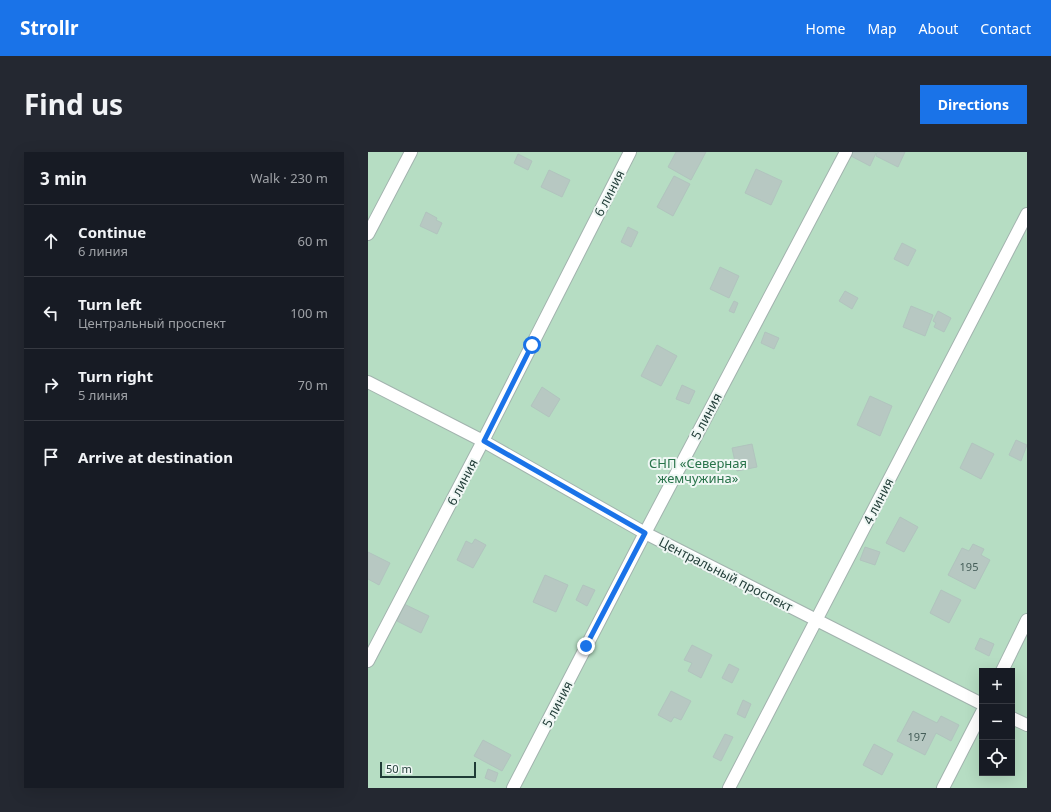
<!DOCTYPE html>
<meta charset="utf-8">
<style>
body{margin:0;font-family:"Noto Sans",sans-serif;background:#242831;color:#f1f3f6}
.controls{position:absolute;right:12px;bottom:12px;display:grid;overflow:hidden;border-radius:0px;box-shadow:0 4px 16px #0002}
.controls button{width:36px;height:36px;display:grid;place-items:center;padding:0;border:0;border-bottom:1px solid #363941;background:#171b24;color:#f1f3f6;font:20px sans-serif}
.scale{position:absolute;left:12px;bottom:10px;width:96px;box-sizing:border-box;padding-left:4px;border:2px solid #1f3b36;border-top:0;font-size:11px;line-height:14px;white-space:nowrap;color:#1f3b36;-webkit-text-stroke:3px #eff7f4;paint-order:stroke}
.stop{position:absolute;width:12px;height:12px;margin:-9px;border:3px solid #1a73e8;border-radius:50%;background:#fff}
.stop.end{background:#1a73e8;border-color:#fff;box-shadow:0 1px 4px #0008}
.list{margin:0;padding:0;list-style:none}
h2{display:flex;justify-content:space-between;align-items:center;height:52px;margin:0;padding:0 16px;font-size:17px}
h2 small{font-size:13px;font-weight:400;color:#9ea1a6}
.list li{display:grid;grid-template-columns:26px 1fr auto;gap:12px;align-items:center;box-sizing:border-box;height:72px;padding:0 16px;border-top:1px solid #363941}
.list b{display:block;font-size:15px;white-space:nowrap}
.list p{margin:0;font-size:13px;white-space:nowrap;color:#9ea1a6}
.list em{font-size:13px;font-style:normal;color:#9ea1a6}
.icon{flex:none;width:22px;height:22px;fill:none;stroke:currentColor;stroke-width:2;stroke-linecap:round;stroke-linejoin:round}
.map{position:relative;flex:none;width:659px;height:636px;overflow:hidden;border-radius:0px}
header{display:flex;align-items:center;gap:24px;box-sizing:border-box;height:56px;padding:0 20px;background:#1a73e8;color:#fff}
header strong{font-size:19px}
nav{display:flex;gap:22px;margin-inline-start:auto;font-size:14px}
.intro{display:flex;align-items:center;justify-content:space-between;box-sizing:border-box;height:96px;padding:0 24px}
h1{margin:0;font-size:28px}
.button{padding:10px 18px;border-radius:0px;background:#1a73e8;color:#fff;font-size:14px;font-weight:700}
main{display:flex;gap:24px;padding:0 24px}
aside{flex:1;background:#171b24;border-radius:0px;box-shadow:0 4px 16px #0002}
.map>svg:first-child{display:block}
.green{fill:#b6ddc3;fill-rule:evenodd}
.building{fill:#b7c8c2;stroke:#b1c4be}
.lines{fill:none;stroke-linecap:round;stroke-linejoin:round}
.minor-casing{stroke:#a2b3ae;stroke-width:14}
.minor{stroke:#fff;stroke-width:12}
.route{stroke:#1a73e8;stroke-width:5}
.labels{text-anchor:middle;stroke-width:4;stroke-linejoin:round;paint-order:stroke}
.number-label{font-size:11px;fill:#455e59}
.street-label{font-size:13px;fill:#1f3b36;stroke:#eff7f4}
.park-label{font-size:13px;fill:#28734a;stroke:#eff7f4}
</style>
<header>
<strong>Strollr</strong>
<nav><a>Home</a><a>Map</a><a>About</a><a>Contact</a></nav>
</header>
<div class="intro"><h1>Find us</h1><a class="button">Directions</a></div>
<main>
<aside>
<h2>3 min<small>Walk · 230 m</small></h2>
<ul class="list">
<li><svg class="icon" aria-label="ahead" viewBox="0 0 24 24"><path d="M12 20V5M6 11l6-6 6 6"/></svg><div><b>Continue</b><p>6 линия</p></div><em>60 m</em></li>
<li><svg class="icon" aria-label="left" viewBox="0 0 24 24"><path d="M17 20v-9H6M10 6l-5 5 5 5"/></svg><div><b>Turn left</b><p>Центральный проспект</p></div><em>100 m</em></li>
<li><svg class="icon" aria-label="right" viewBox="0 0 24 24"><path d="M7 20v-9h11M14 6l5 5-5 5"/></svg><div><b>Turn right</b><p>5 линия</p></div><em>70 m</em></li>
<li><svg class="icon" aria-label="arrive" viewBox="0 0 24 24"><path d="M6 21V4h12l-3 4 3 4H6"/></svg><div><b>Arrive at destination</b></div></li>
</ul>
</aside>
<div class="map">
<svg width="659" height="636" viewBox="0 0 659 636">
<rect width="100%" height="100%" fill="#dfebe6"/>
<path class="green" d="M0,0H659V636H0ZM614,519H644V621H614Z"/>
<g class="building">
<path d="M308,0H338L323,28L300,15Z"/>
<path d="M485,0H506L508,1L502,14L483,4Z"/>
<path d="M509,0H537L530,15L508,4Z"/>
<path d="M150,2L164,9L160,18L146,11Z"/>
<path d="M388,17L414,29L403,53L377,41Z"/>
<path d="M181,18L202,28L194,45L173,35Z"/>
<path d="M306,24L322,32L305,64L289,55Z"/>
<path d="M58,60L69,66L68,68L74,71L69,82L52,74Z"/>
<path d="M260,75L270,80L263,95L253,90Z"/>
<path d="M534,91L548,98L540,114L526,107Z"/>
<path d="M352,115L371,124L361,146L342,137Z"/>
<path d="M477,139L490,146L484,157L471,149Z"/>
<path d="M366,149L370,151L366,161L361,159Z"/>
<path d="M543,154L565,163L557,184L535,175Z"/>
<path d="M570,159L583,166L576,180L566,175L568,171L565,169Z"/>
<path d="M397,180L411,186L406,197L393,191Z"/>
<path d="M289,193L309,204L293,234L273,224Z"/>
<path d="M314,233L327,239L321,252L308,247Z"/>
<path d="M174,235L192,247L181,265L163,254Z"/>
<path d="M502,244L524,254L512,284L489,273Z"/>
<path d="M648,288L659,293L653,309L641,303Z"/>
<path d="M604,291L626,302L613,327L592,316Z"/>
<path d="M384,292L389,315L369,319L364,296Z"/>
<path d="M532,365L550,375L536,400L518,391Z"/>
<path d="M107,387L118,393L105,416L89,408L98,389L104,392Z"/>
<path d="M605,392L616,397L613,403L622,408L607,437L580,423L594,396L601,399Z"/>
<path d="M497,395L512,400L507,413L492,408Z"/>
<path d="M0,400L22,411L11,433L0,427Z"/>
<path d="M177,423L200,433L188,460L165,450Z"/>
<path d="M215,433L227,438L219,454L208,448Z"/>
<path d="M573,438L593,448L581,471L562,461Z"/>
<path d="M36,452L61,464L53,481L29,469Z"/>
<path d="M612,486L626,492L621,504L607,497Z"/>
<path d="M324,493L344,503L333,526L320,519L324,511L316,508Z"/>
<path d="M361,512L371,517L364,531L354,526Z"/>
<path d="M303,539L323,549L313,568L306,565L303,570L290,563Z"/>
<path d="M375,548L383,552L377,566L369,562Z"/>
<path d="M545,559L569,571L573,564L591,573L583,589L568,581L557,603L529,589Z"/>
<path d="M357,582L365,585L353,609L345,605Z"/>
<path d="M115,588L143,603L134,619L106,604Z"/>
<path d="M506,592L525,602L514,623L495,613Z"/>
<path d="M120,617L130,621L127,630L117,626Z"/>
</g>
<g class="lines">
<defs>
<g id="minor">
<path d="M0,82L43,0"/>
<path d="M0,230L115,289L277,381L614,552"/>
<path d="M0,509L115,289L262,0"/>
<path d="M634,519L659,468"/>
<path d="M644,566L659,573"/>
<path d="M145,636L277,381L478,0"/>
<path d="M361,636L659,62"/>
<path d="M575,636L614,560"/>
</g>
</defs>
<use href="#minor" class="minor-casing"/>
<use href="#minor" class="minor"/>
</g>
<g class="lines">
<path class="route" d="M164,193L116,289L277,381L218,494"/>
</g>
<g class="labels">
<g class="number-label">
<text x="601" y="419">195</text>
<text x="549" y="589">197</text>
</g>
<g class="street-label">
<text transform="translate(241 41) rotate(-63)" y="5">6 линия</text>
<text transform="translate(338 264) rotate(-62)" y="5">5 линия</text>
<text transform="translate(94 330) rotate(-62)" y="5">6 линия</text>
<text transform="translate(510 349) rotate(-63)" y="5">4 линия</text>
<text transform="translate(358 422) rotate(27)" y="5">Центральный проспект</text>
<text transform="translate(189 552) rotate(-63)" y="5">5 линия</text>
</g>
<g class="park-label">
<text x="330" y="316">СНП «Северная<tspan x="330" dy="15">жемчужина»</tspan></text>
</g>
</g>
</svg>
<div class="controls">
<button>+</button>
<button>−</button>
<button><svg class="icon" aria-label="locate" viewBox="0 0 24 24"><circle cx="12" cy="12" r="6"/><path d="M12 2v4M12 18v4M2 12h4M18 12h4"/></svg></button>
</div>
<div class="scale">50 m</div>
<div class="stop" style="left:164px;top:193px"></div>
<div class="stop end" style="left:218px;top:494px"></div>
</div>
</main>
